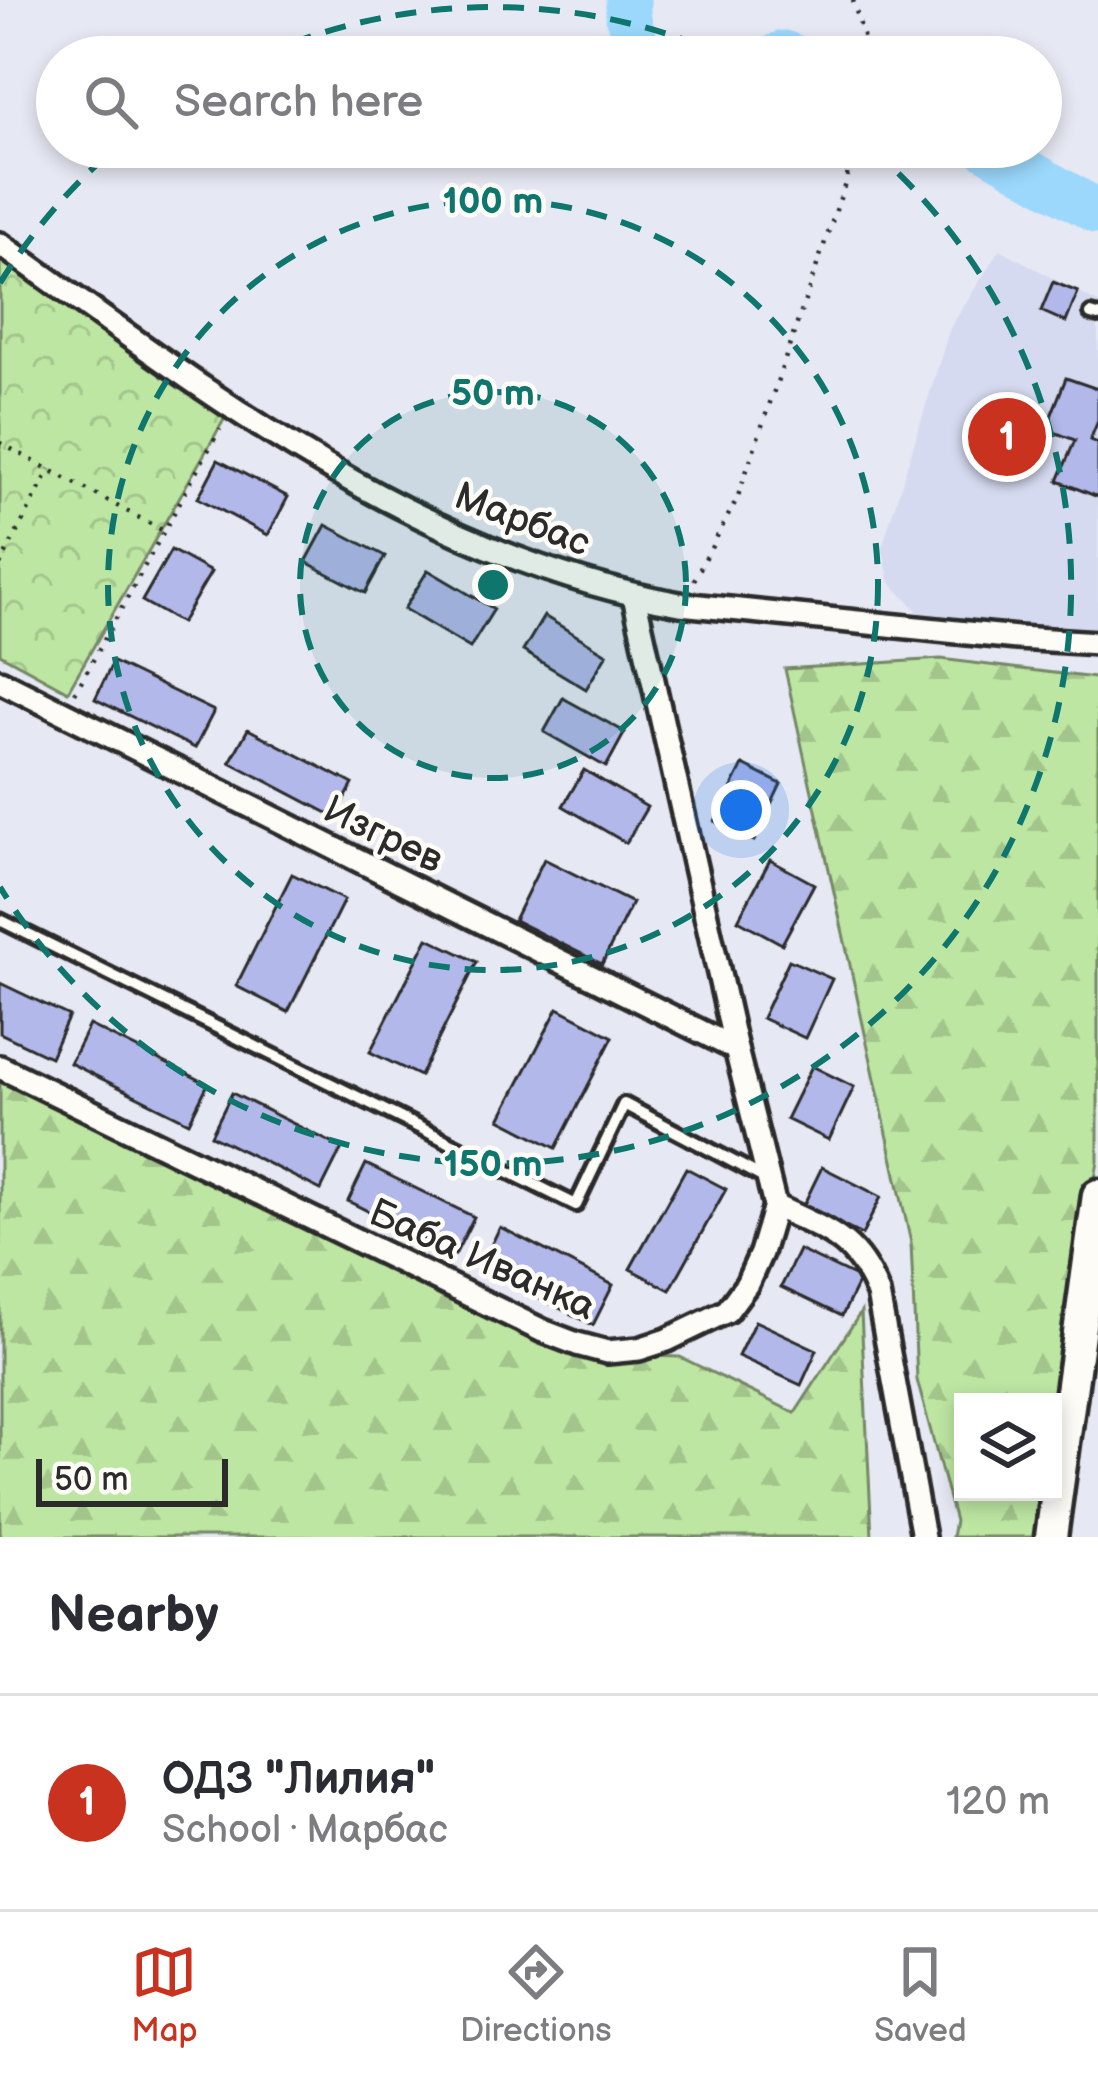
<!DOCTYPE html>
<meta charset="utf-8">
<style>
body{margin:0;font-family:"Balsamiq Sans",sans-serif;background:#f2f2f3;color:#2b2b33}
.controls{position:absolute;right:36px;bottom:36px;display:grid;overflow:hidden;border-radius:0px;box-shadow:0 6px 18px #0003}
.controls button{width:108px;height:108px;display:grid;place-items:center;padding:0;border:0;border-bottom:3px solid #e1e1e2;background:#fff;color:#2b2b33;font:60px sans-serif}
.scale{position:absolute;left:36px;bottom:30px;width:192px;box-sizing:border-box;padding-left:12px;border:6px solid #2b2b2b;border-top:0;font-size:33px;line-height:42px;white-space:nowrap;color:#2b2b2b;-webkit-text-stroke:9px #fdfcf7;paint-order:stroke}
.you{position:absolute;left:741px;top:810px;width:42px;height:42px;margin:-30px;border:9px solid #fff;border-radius:50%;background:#1a73e8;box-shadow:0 0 0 18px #1a73e833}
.badge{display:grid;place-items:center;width:78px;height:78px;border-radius:50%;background:#c8321e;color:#fff;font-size:39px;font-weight:700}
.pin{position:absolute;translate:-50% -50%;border:6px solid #fff;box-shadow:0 3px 12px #0006}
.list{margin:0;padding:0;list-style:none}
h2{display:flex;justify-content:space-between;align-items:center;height:156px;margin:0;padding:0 48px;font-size:51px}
h2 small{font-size:39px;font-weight:400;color:#7c7c81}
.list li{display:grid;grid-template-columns:78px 1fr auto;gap:36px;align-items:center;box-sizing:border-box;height:216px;padding:0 48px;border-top:3px solid #e1e1e2}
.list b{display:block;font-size:45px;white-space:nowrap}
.list p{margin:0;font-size:39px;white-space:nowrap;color:#7c7c81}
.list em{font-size:39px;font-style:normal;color:#7c7c81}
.icon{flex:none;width:66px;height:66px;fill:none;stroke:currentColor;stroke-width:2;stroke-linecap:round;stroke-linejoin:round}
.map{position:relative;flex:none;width:1098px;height:1537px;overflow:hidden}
.search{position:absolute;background:#fff;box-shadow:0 6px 18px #0003;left:36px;right:36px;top:36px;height:132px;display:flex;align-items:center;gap:30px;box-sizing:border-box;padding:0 42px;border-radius:66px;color:#7c7c81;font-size:45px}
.sheet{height:372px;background:#fff}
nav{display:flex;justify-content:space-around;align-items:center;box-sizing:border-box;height:168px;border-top:3px solid #e1e1e2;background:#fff;font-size:33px;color:#7c7c81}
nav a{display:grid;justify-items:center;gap:6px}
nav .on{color:#c8321e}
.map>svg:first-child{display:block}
.built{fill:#d6daf0}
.forest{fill:url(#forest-firs);stroke:#748866;stroke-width:3}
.park{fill:url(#park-crowns);stroke:#748866;stroke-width:3}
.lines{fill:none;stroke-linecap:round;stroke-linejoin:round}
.river{stroke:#9bd8fc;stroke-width:45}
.building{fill:#b2b9ea;stroke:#2b2b2b;stroke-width:3}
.lane-casing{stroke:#2b2b2b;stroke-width:20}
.street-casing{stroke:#2b2b2b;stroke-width:30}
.secondary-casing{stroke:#2b2b2b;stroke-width:39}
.path{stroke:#2b2b2b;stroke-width:4.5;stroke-dasharray:3 9;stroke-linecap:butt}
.lane{stroke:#fdfcf7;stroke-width:10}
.street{stroke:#fdfcf7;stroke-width:21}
.secondary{stroke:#fdfcf7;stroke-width:30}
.ring{fill:none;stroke:#0f766e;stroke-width:6;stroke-dasharray:21 15}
.labels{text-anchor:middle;stroke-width:9;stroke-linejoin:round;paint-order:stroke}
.street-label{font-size:39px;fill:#2b2b2b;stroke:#fdfcf7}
.centre{fill:#0f766e;stroke:#fdfcf7;stroke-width:6}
.ring-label{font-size:36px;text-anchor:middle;font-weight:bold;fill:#0f766e;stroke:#fdfcf7;stroke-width:9;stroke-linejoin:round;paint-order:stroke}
</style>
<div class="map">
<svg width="1098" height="1537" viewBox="0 0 1098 1537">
<defs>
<pattern id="forest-firs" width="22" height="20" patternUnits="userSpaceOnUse" patternTransform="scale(3)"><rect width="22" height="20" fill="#bde6a2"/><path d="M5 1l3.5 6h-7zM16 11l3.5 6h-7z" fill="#a3c58c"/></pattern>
<pattern id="park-crowns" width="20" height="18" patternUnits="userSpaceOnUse" patternTransform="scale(3)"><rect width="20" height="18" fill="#bde6a2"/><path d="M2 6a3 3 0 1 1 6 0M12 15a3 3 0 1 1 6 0" fill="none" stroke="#a3c58c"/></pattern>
</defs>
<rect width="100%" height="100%" fill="#e6e8f3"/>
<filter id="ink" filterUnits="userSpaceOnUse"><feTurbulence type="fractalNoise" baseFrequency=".00833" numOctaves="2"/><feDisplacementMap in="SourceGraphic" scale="24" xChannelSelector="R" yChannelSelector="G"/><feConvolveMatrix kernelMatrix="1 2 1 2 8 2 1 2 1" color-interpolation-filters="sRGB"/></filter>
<g filter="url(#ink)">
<path class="built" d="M1000,249L1098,303V629L921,615L890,582L882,547L950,328Z"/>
<g class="forest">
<path d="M941,659L1094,678L1098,681V1161L1053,1425V1402H963V1492H1042L1034,1537H952L955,1521L917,1380L911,1243L785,669Z"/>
<path d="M0,1079L588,1354L680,1357L795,1413L861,1312L872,1537H0Z"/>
</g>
<path class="park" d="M3,257L229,411L68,691L0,654V263Z"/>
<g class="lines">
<g class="river">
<path d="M628,0V17L640,57"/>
<path d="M775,57L783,53L794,57"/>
<path d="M985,147L1098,212"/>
</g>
</g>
<g class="building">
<path d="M1053,282L1078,292L1066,322L1041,311Z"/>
<path d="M1066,378L1098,389V421L1090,440L1098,443V497L1058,481L1075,440L1046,429Z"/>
<path d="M218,460L288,497L268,535L198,498Z"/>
<path d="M326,525L385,556L365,593L306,562Z"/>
<path d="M171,550L211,572L181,623L142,601Z"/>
<path d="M428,570L494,609L470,648L404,609Z"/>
<path d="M544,616L607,654L586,689L523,651Z"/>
<path d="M113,662L214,711L195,748L95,699Z"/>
<path d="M563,698L625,732L606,767L544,732Z"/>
<path d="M248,729L353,784L335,817L230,762Z"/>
<path d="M743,765L781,784L754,841L715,821Z"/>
<path d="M584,770L647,807L626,843L563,806Z"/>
<path d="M544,859L632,903L602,964L514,920Z"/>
<path d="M770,860L814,884L782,944L738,920Z"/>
<path d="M292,874L344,900L288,1012L236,986Z"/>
<path d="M428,938L477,962L420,1076L370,1052Z"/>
<path d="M789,960L832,979L805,1038L762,1018Z"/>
<path d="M0,983L69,1016L50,1057L0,1033Z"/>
<path d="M558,1008L613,1037L556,1148L500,1119Z"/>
<path d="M89,1025L208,1084L189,1122L70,1063Z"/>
<path d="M812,1066L854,1087L829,1140L786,1119Z"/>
<path d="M232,1093L342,1148L321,1190L211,1135Z"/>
<path d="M366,1164L474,1217L455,1255L348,1201Z"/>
<path d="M822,1167L881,1197L862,1235L803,1206Z"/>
<path d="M686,1168L726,1189L670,1290L630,1269Z"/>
<path d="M500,1227L613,1285L593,1325L480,1268Z"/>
<path d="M799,1250L860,1279L842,1316L781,1287Z"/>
<path d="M755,1321L817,1350L801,1385L738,1356Z"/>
</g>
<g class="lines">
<defs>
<g id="lane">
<path d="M1091,314L1098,316"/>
<path d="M0,920L576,1205L624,1104L766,1179"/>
</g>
<g id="street">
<path d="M0,244C212,395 417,557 680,604L1017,638L1098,643"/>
<path d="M0,681L736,1049"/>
<path d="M0,1067L543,1331L577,1344L607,1352L639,1349L667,1340L727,1311L747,1284L761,1253L775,1206L736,1049L634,596"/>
<path d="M775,1206C826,1231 856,1237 878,1294L923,1537"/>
</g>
<path id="secondary" d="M1051,1537L1098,1195"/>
</defs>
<use href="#lane" class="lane-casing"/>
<use href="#street" class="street-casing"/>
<use href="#secondary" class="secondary-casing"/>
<g class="path">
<path d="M853,0L869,57"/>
<path d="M0,443L162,530"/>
<path d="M0,565L50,469"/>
<path d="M694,580L737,499L847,178L850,147"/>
<path d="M75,693L220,429"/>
</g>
<use href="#lane" class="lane"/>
<use href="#street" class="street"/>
<use href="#secondary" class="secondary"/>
</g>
</g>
<circle cx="493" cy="585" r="193" fill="#0f766e" fill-opacity=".12"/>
<g class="ring">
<circle cx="493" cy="585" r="193"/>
<circle cx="493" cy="585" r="385"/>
<path d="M0 283A578 578 0 0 1 114 149M258 57A578 578 0 0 1 728 57M872 149A578 578 0 1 1 0 887"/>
</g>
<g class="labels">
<g class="street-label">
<text transform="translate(523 518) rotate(21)" y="14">Марбас</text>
<text transform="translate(384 833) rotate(26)" y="14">Изгрев</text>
<text transform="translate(483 1258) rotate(24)" y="14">Баба Иванка</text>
</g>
</g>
<circle cx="493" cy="585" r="18" class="centre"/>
<g class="ring-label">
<text x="493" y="213">100 m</text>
<text x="493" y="405">50 m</text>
<text x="493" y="1176">150 m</text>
</g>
</svg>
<div class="controls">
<button><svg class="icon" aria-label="layers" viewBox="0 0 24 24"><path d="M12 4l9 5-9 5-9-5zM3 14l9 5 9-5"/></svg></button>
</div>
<div class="scale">50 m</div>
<div class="you"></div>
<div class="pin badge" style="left:1007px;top:437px">1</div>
<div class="search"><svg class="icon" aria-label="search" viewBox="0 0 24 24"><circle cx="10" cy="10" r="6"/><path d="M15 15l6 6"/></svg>Search here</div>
</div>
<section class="sheet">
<h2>Nearby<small></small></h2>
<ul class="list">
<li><span class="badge">1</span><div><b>ОДЗ &quot;Лилия&quot;</b><p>School · Марбас</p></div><em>120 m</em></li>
</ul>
</section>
<nav>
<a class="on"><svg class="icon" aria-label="map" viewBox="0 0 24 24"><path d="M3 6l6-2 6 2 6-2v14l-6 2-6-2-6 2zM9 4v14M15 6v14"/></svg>Map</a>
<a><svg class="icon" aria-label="directions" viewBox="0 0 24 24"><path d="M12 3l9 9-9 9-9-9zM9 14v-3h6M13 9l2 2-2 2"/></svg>Directions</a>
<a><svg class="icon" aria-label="saved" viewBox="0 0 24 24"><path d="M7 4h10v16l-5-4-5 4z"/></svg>Saved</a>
</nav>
